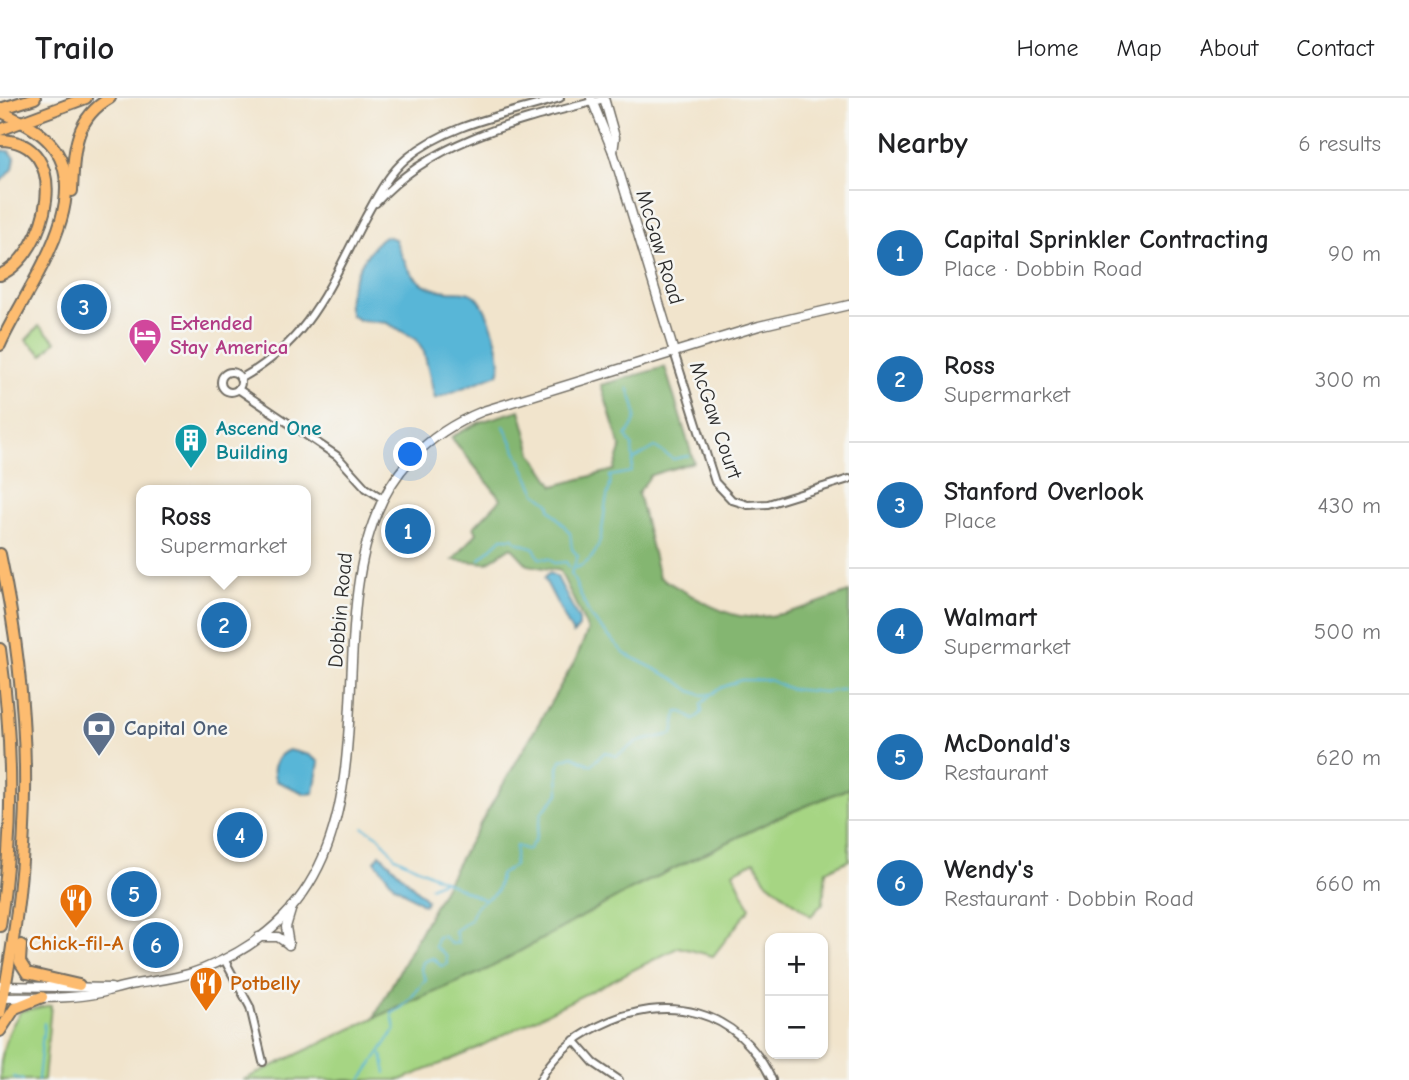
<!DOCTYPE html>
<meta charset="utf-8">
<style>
body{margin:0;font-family:"Comic Neue",sans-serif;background:#f6f6f6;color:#202124}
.controls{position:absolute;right:21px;bottom:21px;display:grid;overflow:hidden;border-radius:14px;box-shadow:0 2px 5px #0004}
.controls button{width:63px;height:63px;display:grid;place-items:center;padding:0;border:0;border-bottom:2px solid #e0e0e0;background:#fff;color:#202124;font:35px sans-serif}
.you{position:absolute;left:411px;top:357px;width:24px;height:24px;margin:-18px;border:5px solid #fff;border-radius:50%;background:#1a73e8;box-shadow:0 0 0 10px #1a73e833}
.badge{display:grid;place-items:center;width:46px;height:46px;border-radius:50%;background:#1f6fb2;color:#fff;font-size:23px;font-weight:700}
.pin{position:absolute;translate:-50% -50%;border:4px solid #fff;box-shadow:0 2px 7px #0006}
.popup{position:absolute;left:136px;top:387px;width:175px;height:91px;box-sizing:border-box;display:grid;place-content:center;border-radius:14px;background:#fff;filter:drop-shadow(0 2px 5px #0005);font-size:23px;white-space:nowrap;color:#757577}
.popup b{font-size:26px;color:#202124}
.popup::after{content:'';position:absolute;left:50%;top:100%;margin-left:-14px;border:14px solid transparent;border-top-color:#fff}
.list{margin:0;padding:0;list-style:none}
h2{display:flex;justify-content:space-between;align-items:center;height:91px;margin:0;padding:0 28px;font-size:30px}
h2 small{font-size:23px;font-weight:400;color:#757577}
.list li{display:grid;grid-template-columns:46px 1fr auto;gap:21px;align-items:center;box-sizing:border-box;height:126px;padding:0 28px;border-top:2px solid #e0e0e0}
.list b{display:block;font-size:26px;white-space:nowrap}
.list p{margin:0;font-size:23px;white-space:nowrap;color:#757577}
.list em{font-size:23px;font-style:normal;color:#757577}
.map{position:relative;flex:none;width:849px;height:982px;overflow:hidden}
header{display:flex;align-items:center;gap:42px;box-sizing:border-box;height:98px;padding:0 35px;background:#fff;border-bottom:2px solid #e0e0e0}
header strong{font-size:33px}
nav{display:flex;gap:38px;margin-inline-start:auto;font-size:24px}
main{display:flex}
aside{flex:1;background:#fff}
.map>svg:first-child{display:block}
.green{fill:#a6d583;stroke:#688057;stroke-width:2}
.forest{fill:#84b671;stroke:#58704e;stroke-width:2}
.water{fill:#59b6d7;stroke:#427081;stroke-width:2}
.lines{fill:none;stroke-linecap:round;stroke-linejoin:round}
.stream{stroke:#59b6d7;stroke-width:2}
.minor-casing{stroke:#706c63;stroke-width:10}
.tertiary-casing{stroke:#706c63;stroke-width:11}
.primary-casing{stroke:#706c63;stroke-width:14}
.minor{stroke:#fff;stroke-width:6}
.tertiary{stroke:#fff;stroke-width:8}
.primary{stroke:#fdbc6f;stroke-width:10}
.labels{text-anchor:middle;stroke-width:5;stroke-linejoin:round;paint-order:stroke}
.street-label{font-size:21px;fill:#2b2b2b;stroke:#f6f6f2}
.hotel-label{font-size:21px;font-weight:bold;fill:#b23c85;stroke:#f6f6f2;text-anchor:start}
.culture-label{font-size:21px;font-weight:bold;fill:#0d838f;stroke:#f6f6f2;text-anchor:start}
.service-label{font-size:21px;font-weight:bold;fill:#4e5e75;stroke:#f6f6f2;text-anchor:start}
.food-label{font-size:21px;font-weight:bold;fill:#c56008;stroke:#f6f6f2}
</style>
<header>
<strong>Trailo</strong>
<nav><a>Home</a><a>Map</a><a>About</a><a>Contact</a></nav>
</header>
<main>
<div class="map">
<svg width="849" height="982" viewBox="0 0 849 982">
<rect width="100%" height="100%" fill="#f6f6f2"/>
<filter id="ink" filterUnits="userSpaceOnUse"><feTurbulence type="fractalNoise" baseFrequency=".0143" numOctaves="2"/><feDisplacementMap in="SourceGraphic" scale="14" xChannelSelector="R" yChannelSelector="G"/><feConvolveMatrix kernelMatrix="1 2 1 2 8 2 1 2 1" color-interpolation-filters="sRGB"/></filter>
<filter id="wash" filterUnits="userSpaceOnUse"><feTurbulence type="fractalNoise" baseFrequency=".00686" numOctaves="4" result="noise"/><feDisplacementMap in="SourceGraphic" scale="28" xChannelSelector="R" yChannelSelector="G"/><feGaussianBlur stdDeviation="1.57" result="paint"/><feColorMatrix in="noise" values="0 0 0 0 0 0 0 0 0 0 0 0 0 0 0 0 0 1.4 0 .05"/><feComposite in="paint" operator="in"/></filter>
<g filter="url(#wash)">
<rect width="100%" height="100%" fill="#f1e4cc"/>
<g class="green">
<path d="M39,228L56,243L43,257L26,242Z"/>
<path d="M849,690V762L826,773L823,805L811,818L765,782L755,763L733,774L750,810L713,858L679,849L465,956L401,982H243L374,920L486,872L632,791L777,720Z"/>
<path d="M51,907L44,982H0C0,956 6,934 21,913Z"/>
</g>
<path class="forest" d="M665,269L694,364L651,377L638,395L659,479C683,492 721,518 748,519C782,521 818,504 849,494V690L777,720L632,791L486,872L374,920L458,764L576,561L588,532L560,473L528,467L511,449L487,465L453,462L477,435L474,429L501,401L451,339L480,324L520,312L532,355L554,388L614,372L621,351L601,287Z"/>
<g class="water">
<path d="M0,52L9,53L15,59L13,71L0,84Z"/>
<path d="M385,138L395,141C406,169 414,191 448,193C457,194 466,192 474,197C487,204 506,263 498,276L435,301L424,254L416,241L387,225L359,222L351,217C341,195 366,150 385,138Z"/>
<path d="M549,475L557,479L579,522V529L573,536L544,480Z"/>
<path d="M289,652L309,657L319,664L314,695L306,696L276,683C270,670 276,657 289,652Z"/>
<path d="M380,756L427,802L424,807L394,787L375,763Z"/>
</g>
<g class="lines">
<g class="stream">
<path d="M628,290C636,311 641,320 626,338L632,348L633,361"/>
<path d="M504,328L536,395L550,406V411L570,435L572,451L578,458L571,475L590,518L625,556L675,581L691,593L702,597L712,596"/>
<path d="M480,461L502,440H513L517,444L534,450L539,460L550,461L554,465L566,464L570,470"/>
<path d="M575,470C606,461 601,424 607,399C609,390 612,388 610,378L631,374L633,362L655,349L673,361L688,358"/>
<path d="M363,729L380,739L395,759L482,801"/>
<path d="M430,789L444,782"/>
<path d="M382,956L386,975"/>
<path d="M14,979L23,982"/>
<path d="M38,982L44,925"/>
<path d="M361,982L395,932L392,915C407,909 415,893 426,882L421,871L423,864L433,860L441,868L447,866L446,857L435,849L437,839L443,838L451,846L458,845L455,833L470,822C474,804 485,804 497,793L500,777L514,767L516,748L528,752L535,742L542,714L559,696L558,670L561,662L573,658L591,667L605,654L616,658L637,644L673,636L677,614H683L694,622L702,614L701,606L718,591L741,582H769L790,591L824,594L849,591"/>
</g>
</g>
</g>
<g filter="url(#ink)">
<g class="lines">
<defs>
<g id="minor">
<path d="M376,105C434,40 523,22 604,1"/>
<path d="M674,254L715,384L732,402L748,407L768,406L849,381"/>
<circle cx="231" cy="284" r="10"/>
<path d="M240,281C311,242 329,188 365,120C377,98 388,76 407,60C449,25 510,16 560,0"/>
<path d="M238,291L337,358L366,390L382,400"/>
<path d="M224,861L250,909L263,964"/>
<path d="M574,942L594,965L619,982"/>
<path d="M540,982C553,957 574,940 599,928C666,894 738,910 772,982"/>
</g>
<g id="tertiary">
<path d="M591,0L613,54L674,254"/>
<path d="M604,0L615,39L613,54"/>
<path d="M259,839H278L288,846"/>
<path d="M289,847L286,829L292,809"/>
<path d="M1,888L111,890"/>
<path d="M0,900C32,899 69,902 100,895C112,892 124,888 136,886C159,882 181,880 203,871C474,762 233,415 483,313L759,228L849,207"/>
</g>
<g id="primary">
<path d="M0,11L35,0"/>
<path d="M0,13C17,22 37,30 50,45C99,100 23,194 0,247"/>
<path d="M0,32L86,0"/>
<path d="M0,42C75,43 48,156 0,177"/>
<path d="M72,93C74,55 73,21 110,0"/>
<path d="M0,456C34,615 33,757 0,915"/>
<path d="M0,551C13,642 14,737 0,828"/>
<path d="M21,847L20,864L27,875L79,887"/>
<path d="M0,933L15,910L42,899"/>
</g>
</defs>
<use href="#minor" class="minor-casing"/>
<use href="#tertiary" class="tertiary-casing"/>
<use href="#primary" class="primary-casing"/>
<use href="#minor" class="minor"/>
<use href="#tertiary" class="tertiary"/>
<use href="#primary" class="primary"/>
</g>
</g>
<defs>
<symbol id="hotel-pin" viewBox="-11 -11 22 30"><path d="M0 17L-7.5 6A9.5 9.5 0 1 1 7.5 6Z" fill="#d1479c" stroke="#f6f6f2"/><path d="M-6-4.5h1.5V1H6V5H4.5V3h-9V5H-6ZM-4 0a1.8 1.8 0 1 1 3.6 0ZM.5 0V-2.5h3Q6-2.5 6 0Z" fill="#fff"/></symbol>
<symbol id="building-pin" viewBox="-11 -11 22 30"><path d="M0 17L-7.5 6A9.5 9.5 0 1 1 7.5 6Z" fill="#0f9aa8" stroke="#f6f6f2"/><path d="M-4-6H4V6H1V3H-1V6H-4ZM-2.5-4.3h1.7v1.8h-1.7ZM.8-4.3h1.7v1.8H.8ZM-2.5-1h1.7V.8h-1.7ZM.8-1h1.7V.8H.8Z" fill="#fff"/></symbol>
<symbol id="bank-pin" viewBox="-11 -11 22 30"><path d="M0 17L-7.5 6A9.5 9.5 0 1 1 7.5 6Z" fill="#5c6f8a" stroke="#f6f6f2"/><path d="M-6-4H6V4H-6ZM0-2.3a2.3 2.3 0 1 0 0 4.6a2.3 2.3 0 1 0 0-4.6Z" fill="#fff"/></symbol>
<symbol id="restaurant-pin" viewBox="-11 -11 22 30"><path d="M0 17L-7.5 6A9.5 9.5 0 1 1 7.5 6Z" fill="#e8710a" stroke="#f6f6f2"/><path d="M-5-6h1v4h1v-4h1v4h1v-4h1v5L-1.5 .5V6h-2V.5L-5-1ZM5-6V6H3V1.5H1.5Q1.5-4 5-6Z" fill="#fff"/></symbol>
</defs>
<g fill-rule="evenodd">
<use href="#hotel-pin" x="126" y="218" width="38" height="52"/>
<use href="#building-pin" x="172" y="323" width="38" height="52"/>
<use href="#bank-pin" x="80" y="611" width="38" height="52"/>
<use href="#restaurant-pin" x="57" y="783" width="38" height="52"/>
<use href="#restaurant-pin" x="187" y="866" width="38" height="52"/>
</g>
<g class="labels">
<g class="street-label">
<text transform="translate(660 149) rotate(73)" y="7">McGaw Road</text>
<text transform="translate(716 322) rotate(71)" y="7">McGaw Court</text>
<text transform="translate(340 512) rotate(-85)" y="7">Dobbin Road</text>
</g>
<g class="hotel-label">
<text x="170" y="232">Extended<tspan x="170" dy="24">Stay America</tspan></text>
</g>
<g class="culture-label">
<text x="216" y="337">Ascend One<tspan x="216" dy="24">Building</tspan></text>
</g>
<g class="service-label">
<text x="124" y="637">Capital One</text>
</g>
<g class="food-label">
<text x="76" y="852">Chick-fil-A</text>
<text x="230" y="892" text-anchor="start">Potbelly</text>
</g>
</g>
</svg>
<div class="controls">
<button>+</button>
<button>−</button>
</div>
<div class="you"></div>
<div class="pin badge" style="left:408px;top:433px">1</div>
<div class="pin badge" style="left:224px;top:527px">2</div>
<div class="popup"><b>Ross</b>Supermarket</div>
<div class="pin badge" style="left:84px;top:209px">3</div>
<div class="pin badge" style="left:240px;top:737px">4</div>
<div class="pin badge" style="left:134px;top:796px">5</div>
<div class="pin badge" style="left:156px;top:847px">6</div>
</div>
<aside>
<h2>Nearby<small>6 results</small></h2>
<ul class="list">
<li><span class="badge">1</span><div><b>Capital Sprinkler Contracting</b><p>Place · Dobbin Road</p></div><em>90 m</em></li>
<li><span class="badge">2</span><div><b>Ross</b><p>Supermarket</p></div><em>300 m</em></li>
<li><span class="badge">3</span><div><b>Stanford Overlook</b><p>Place</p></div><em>430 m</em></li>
<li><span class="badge">4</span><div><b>Walmart</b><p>Supermarket</p></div><em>500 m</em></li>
<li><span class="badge">5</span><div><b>McDonald's</b><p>Restaurant</p></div><em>620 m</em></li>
<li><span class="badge">6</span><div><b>Wendy's</b><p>Restaurant · Dobbin Road</p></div><em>660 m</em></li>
</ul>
</aside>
</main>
